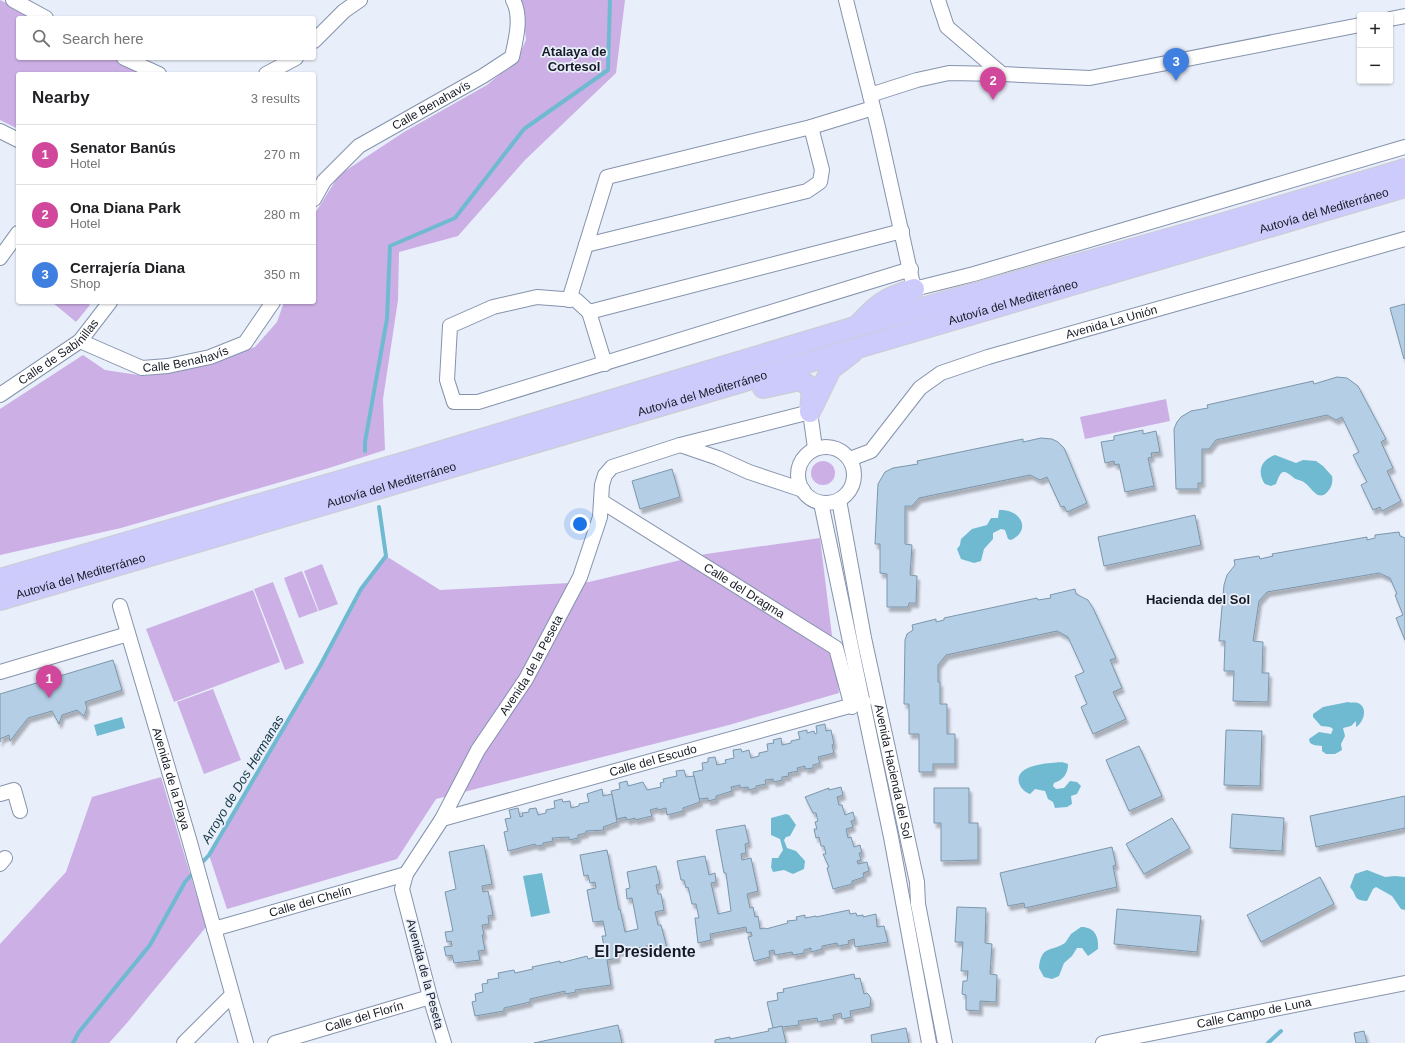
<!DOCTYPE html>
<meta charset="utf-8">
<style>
body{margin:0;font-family:Helvetica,sans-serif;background:#f6f6f6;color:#202124}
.controls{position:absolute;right:12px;top:12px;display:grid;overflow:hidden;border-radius:4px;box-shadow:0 1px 3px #0004}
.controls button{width:36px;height:36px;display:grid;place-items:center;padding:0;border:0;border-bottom:1px solid #e0e0e0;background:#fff;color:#202124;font:20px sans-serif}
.you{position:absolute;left:580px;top:524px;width:14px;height:14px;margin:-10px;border:3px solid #fff;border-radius:50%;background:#1a73e8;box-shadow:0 0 0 6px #1a73e833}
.badge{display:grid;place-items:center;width:26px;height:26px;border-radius:50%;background:#2563eb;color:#fff;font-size:13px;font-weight:700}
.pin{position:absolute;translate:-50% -33px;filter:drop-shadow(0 1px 2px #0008)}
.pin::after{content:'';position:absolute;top:21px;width:14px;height:12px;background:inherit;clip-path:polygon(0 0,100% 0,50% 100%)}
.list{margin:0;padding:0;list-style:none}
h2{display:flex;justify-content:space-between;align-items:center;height:52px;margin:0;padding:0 16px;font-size:17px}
h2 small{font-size:13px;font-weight:400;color:#757577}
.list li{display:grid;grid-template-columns:26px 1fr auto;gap:12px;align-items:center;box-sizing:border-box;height:60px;padding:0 16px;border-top:1px solid #e0e0e0}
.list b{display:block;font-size:15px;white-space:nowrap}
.list p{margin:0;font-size:13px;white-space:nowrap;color:#757577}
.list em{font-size:13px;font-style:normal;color:#757577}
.icon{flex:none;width:22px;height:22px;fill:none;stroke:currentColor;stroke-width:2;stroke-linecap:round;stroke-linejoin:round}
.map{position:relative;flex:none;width:1405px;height:1043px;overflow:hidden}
.search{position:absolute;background:#fff;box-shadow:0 1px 3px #0004;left:16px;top:16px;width:300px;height:44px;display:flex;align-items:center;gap:10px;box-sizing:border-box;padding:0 14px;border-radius:4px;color:#757577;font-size:15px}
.panel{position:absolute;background:#fff;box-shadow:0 1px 3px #0004;left:16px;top:72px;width:300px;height:232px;border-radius:4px}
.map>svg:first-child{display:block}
.green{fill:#cbafe5}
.water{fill:#6fbad1}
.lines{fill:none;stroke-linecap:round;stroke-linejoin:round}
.stream{stroke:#6fbad1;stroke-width:4}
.building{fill:#b4cfe5;stroke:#7c96ab;filter:url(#shadow)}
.minor-casing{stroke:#8593ad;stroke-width:16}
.highway-casing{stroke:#cccdcf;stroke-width:22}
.minor{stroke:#fff;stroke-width:14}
.highway{stroke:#cdcbfb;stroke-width:20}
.labels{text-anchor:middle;stroke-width:3.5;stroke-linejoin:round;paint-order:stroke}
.street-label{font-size:12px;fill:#151a24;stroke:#e8eefa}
.neighbourhood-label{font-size:13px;font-weight:bold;fill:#151a24;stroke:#e8eefa}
.water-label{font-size:13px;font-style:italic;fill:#123641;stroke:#e8eefa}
.district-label{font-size:16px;font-weight:bold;fill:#151a24;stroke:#e8eefa}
</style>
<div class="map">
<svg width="1405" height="1043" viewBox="0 0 1405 1043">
<defs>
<filter id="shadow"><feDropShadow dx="2.5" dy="4.5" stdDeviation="1" flood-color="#0004"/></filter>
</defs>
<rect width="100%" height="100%" fill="#e8eefa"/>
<g class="green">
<path d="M0,0L37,18H18V58H114L145,74H18V129L0,120Z"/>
<path d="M517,0H625L616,73L525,160L458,236L399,252L398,300L383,399L385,450L329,468L121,528L0,555V409L83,355L105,370L145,376L198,367L255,347L277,322L284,302H314V215L339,175L404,132L487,85L517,60L526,40L523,12Z"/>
<path d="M52,302H87L90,305L76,322Z"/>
<path d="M1166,399L1170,421L1085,439L1080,417Z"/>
<circle cx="823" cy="473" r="12"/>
<path d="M820,538L839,693L729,725L436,799L397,859L227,909L209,855L320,666L361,589L386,556L440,590L589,582L706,554Z"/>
<path d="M322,564L338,604L319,611L304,571Z"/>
<path d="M302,571L318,611L299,618L284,578Z"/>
<path d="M273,582L304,663L285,670L254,589Z"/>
<path d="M253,590L280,662L174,702L146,629Z"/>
<path d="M213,689L241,760L204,774L177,702Z"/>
<path d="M161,777L206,927L126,1024L109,1043H0V944L66,872L92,797Z"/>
</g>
<g class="water">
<path d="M1275,455L1296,463L1303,460L1316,461L1323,466L1332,476C1333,481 1332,486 1329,490C1319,504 1312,488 1305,483C1302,480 1297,480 1294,478C1282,468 1281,471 1276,484L1271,486L1265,484C1257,473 1260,460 1275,455Z"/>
<path d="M999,510C1021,509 1032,530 1011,540L1008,539L1005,530L1001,529L993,533V539L984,549L981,561L974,563L961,559L957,549L960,545L961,539L972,529L987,525L991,518H998Z"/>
<path d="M1348,702C1350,703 1355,702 1358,703C1369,708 1363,723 1356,727V721L1351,726L1343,728L1345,736L1341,744L1342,750L1335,754H1326L1322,751V746L1314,745L1310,743L1309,739L1319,732L1331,734L1333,729L1330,727L1321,726L1313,717V714L1323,707Z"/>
<path d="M122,717L125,728L97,736L94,725Z"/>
<path d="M1062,762L1068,764C1068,774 1063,780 1054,783L1053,786L1056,789L1064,788L1070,781L1077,782L1081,786L1077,794L1071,796L1072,804L1067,807L1055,808L1053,802L1048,799L1045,791L1035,789L1030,794C1025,792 1021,789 1019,783C1014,764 1051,763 1062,762Z"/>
<path d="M786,814L789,815L796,825L790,836L786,837L784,840L787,848L796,851L805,861L804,869L793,874L784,870L773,872L771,867L772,858H778L783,850L780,839L771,835V818Z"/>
<path d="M1367,870L1385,877L1395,876L1405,877V910L1401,909L1392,896L1376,887L1373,889L1367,901C1352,900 1358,896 1350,887L1355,874Z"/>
<path d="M542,873L550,913L531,917L523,876Z"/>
<path d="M1081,927C1095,927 1099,937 1098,949L1088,956L1082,948H1077L1072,956L1064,963L1059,976L1052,979L1044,977L1039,968C1041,945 1051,952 1065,943L1071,934Z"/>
</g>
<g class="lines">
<g class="stream">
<path d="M365,451V442L387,319L390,246L455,218L524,129L608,70L610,0"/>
<path d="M199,866L209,855L320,666L361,589L386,556L379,507"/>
<path d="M73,1043L79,1032L150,945L185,882L195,871"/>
<path d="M1268,1043L1281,1031"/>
</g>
</g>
<g class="building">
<path d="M1405,304V358L1404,359L1390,308Z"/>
<path d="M1337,377L1347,378L1358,386L1386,439L1381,442L1393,468L1387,471L1401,501L1382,511L1380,507L1373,510L1361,485L1367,482L1353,455L1359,452L1342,417L1336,420L1327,415L1216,440L1209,449H1202V483H1198V489H1176L1174,429L1177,422L1181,417L1191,411L1208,408L1207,405L1313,381L1314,384Z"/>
<path d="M1143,430V434L1156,431L1160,452L1151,453L1152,457L1148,458L1154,486L1125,492L1119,464L1115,465L1114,461L1105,463L1101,442L1114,440V436Z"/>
<path d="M1041,438L1052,439L1058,442L1064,448L1087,503L1067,512L1064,506L1061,507L1047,477L1040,480L1030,475L919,498L912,506H905V544L912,545L910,575L917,576L916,603H909L908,607H887V574L880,573V544H875L878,484L885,472L893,468L918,464L917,461L1023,439V442Z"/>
<path d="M672,469L680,497L640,509L632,481Z"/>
<path d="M1195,515L1201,545L1104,566L1098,537Z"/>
<path d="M1399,532L1400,536L1405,538V640L1396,618L1403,615L1395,595L1397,594L1390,578L1379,573L1267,592L1259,601L1253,641L1263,642L1262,673H1269L1268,702L1233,701L1234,671H1224L1225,641H1219L1224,585L1227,575L1235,565L1234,560L1259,556L1260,559L1273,556L1272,554L1367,537V540L1375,538V535Z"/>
<path d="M1075,589L1076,594L1088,600L1093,608L1116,658L1110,660L1122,688L1113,692L1126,719L1093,734L1081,707L1087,704L1075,676L1084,672L1068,637L1057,631L946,655L938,665V682H940V704H947V734H955V764H933V772H919V734H909V704H904L905,640L907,634L913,630L912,625L936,619V622L944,620V618L1037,598L1038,600L1051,598L1050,595Z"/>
<path d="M113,660L122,690L85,702L87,708L84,716L77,710L62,715L59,724L52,711L28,718L10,741L9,735L0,739V742V694Z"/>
<path d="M825,724L826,731L831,730L834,744L832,745L834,753L818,757L820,763L813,765V768L805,769V766L797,768L798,771L788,773L789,776L782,777V780L774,782L773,779L765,780L766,784L756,786V788L749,790L748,787L740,788V785L731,787L732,791L716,796V799L708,801V798L699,799L693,772L703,770L702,763L708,762V758L715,757L717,765L726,763L725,760L734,758L733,750L741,749L742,752L749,750L751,758L759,756V753L768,751L767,744L774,743L773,740L781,738L782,745L791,743V741L800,739L798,732L807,730V733L814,731L815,734L817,733L816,726Z"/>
<path d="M1226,730L1262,731L1260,786L1224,785Z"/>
<path d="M1139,746L1162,796L1129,811L1106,760Z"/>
<path d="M684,770L686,777L694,776L700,802L683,808V811L667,815L666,808L658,810L657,808L650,810L652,816L635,820V818L627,820L626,817L617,819L611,791L620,789L619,783L627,781L628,786L643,782L647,790L661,787L660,783L664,782L663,779L677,776L676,771Z"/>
<path d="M841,787L843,795L837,797L839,805H842L845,815L853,812L855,820L851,821L853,827L846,829L848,838L851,837L854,847L860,845L862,853H859L861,860L857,861L858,864L867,862L869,871L863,873L864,877L852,881V884L833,889L827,868L829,867L823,854H826L824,846H821L819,837L816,838L814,829H817L815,822L818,821L816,813H813L805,797L829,788V790Z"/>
<path d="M934,788H969V823H978V860L941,861V823H934Z"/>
<path d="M602,789L603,796L612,794L617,822L603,827L604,830L586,831V833L578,835V838L569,840V837L552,838L553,841L543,843V845L536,846L535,844L508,851L504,832L508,831L505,819L511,818L509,810L518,808L520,817L523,816L522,813L529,812V809L536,808L538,815L546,813V810L555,808L554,801L562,799L563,802L570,801L571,808L579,806V804L589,802L587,794Z"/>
<path d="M1405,796V828L1316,847L1310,816Z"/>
<path d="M1232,814L1284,818L1282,851L1230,848Z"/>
<path d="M1172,818L1190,848L1144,874L1126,844Z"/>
<path d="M745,825L749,843L745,844L746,853L741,854L742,860L751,858L758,891L747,894L750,908L753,907L755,917L758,916L760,929L765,928L766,929L788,923L787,921L797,920L796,917L805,915V918L816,916V917L849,910L850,914L856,913L857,916L863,915V917L876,914L877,927L884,926L888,942L855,947L854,939L848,941L849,944L838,946L837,943L822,946V949L811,952V948L804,950V953L793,955L792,952L775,955L774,950L769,951L770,957L754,961L748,937L752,936L751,932L747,933L746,927L710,934L711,940L698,943L695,918H699L696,904H692L688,887L686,888L684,880H681L677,861L705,856L709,875L715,873L716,882L711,883L718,914L731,911L726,873H724L716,830Z"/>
<path d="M484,845L492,884L482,886L483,892L488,891L493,915L488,916L489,924L482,925L484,935H482L485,950L478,951L480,960L454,963L452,955L446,956L444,947L452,946L451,941L447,942L445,932L453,931L445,892L456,889L449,852Z"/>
<path d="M1112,847L1116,865L1113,866L1117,887L1025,908L1024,903L1008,906L1000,873Z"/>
<path d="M607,850L619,910L620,909L625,932L638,929L632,898L627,899L626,889L630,888L627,872L656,866L660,884L656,885L658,894H661L664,910L655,912L658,925H661L667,948L653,951L652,945L617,952L618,958L607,960L611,985L575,990L576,992L565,994V991L530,999V1002L504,1008V1011L475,1016L472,1002L476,1001L475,994L483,992L482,984L488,983L487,980L499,978L498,973L514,970L515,973L533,969L532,967L560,961V963L587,956L588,959L603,955L601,946H604L602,936H606L603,921L593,922L587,890L596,888L595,882L590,883L588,875L584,876L580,855Z"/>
<path d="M1320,877L1334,904L1261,942L1247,915Z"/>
<path d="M957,907L986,908L985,943L992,944L990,974L997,975L996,1002L980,1001V1011L966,1010V995L962,994L963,981H967L968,971H961L963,942H955Z"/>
<path d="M1117,909L1201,916L1197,952L1114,944Z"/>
<path d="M854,974L855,979L860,978L864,994L867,993L869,995L871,999L870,1007L850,1011L851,1017L842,1019L841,1013L833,1015L834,1019L818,1022L817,1018L798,1021L799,1025L773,1028L767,1002L778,1000L777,993L784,992L783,989Z"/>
<path d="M618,1025L622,1043H534Z"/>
<path d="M782,1026L786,1043H715V1040L730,1037V1039L769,1031L768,1029Z"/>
<path d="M906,1028L909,1043H872L871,1035Z"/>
<path d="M1364,1031L1367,1043H1356L1354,1033Z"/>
</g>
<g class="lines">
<defs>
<g id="minor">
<path d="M13,0L46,18"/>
<path d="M846,0L878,127L914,289L974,274L1405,147"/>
<path d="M938,0L947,27L1002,74L1090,78L1360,25"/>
<path d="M1390,19L1405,16"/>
<path d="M314,41L344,11L360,0"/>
<path d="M124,58L159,74"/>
<path d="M266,74L296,58"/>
<path d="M870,95L917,80L949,73L1002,74"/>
<path d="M0,131L18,140"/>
<path id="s1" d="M314,199L324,181L359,146L483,76L512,57C516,39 522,17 513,0"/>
<path d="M586,245L807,191L820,182L822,170L811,127"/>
<path d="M0,258L18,233"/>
<path d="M569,300L607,177L811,127L873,108"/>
<path d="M589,312L902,231"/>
<path id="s2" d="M80,341L142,368L168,366L210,357L245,343L273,302"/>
<path d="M605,364L589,312L576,300L537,297L493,307L450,326L447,380L454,402H478L911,269"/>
<path id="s3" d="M0,395L80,341L110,302"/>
<path d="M680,445L810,412L815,448"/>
<circle cx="826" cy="475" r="28"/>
<path id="s4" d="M850,459L871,451L920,388L941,373L988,357L1405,239"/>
<path id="s5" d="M839,500L864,638L917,882L918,904L945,1043"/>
<path id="s6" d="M601,501L836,648L852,707"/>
<path d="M821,503L891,837L929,1043"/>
<path id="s7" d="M120,606L189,839L246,1043"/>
<path d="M0,672L128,634"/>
<path d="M0,794L14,790L20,811"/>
<path id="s8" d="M442,819L864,702"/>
<path d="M0,864L5,858"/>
<path id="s9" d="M214,929L406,874"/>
<path d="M184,1043L232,995"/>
<path id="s10" d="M275,1043L430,997"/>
<path id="s11" d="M444,1043L430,997L402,889L406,874L442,819L478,750L526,679L580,577L600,517L602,485L605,475L612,467L680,445L718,458L749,472L803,490"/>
<path id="s12" d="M1103,1043L1405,983"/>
</g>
<g id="highway">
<path d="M858,325C878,303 885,298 914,289"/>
<path d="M763,388L800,380L812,388L810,412"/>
<path d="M813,406L831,369L852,353"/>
<path d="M0,579L405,462L858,326L1217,225L1405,169"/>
<path id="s13" d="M0,600L1405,187"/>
</g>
</defs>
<use href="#minor" class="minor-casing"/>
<use href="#highway" class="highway-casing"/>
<use href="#minor" class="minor"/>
<use href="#highway" class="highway"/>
</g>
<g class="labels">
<g class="street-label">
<text dy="4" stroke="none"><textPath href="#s1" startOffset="153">Calle Benahavís</textPath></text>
<text dy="4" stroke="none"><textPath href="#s13" startOffset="1380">Autovía del Mediterráneo</textPath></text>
<text dy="4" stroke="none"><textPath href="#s13" startOffset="1056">Autovía del Mediterráneo</textPath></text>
<text dy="4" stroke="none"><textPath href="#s4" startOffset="306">Avenida La Unión</textPath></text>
<text dy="4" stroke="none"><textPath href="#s3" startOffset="73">Calle de Sabinillas</textPath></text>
<text dy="4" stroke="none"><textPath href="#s2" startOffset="112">Calle Benahavís</textPath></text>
<text dy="4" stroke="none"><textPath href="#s13" startOffset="732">Autovía del Mediterráneo</textPath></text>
<text dy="4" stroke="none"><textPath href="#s13" startOffset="408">Autovía del Mediterráneo</textPath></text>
<text dy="4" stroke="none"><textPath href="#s13" startOffset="84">Autovía del Mediterráneo</textPath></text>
<text dy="4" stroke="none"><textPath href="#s6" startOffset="169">Calle del Dragma</textPath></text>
<text dy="4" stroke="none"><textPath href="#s11" startOffset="419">Avenida de la Peseta</textPath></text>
<text dy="4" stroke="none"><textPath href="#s8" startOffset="219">Calle del Escudo</textPath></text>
<text dy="4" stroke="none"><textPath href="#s5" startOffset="277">Avenida Hacienda del Sol</textPath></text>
<text dy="4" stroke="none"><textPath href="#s7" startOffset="180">Avenida de la Playa</textPath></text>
<text dy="4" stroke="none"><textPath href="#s9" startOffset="100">Calle del Chelín</textPath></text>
<text transform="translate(425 974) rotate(75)" y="4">Avenida de la Peseta</text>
<text dy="4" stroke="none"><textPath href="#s12" startOffset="154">Calle Campo de Luna</textPath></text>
<text dy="4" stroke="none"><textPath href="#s10" startOffset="93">Calle del Florín</textPath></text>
</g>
<g class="neighbourhood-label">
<text x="574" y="56">Atalaya de<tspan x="574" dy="15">Cortesol</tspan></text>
<text x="1198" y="604">Hacienda del Sol</text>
</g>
<g class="water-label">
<text transform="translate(242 779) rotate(-59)" y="5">Arroyo de Dos Hermanas</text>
</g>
<g class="district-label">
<text x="645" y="957">El Presidente</text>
</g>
</g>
</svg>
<div class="controls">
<button>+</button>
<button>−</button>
</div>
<div class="you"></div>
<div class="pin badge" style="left:49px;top:698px;background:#d1479c">1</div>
<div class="pin badge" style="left:993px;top:100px;background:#d1479c">2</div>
<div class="pin badge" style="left:1176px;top:81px;background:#3f7fe0">3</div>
<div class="search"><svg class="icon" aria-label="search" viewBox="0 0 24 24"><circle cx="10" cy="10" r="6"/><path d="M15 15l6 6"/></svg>Search here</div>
<section class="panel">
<h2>Nearby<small>3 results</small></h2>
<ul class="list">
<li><span class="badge" style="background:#d1479c">1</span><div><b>Senator Banús</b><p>Hotel</p></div><em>270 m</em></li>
<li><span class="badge" style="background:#d1479c">2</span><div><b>Ona Diana Park</b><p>Hotel</p></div><em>280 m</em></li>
<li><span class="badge" style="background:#3f7fe0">3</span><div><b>Cerrajería Diana</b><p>Shop</p></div><em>350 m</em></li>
</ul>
</section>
</div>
